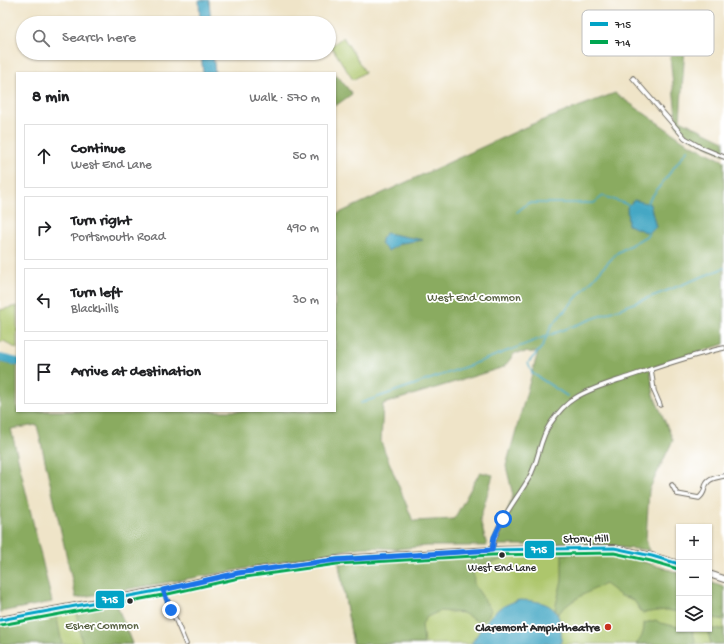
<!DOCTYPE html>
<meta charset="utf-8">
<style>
body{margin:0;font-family:"Gochi Hand",sans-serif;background:#f6f6f6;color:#202124}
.controls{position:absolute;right:12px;bottom:12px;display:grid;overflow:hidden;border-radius:0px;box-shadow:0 1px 3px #0004}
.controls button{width:36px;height:36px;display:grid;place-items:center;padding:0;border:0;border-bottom:1px solid #e0e0e0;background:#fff;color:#202124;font:20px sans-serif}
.stop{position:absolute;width:12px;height:12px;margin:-9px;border:3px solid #1a73e8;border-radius:50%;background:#fff}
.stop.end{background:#1a73e8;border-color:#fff;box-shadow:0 1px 4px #0008}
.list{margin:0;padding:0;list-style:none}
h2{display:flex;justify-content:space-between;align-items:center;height:52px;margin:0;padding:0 16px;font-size:17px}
h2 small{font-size:13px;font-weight:400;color:#757577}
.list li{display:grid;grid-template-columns:26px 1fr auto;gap:12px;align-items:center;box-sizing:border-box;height:64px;margin:0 8px 8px;padding:0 8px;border:1px solid #e0e0e0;border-radius:0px}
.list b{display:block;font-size:15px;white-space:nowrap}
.list p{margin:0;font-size:13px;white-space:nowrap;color:#757577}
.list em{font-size:13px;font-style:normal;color:#757577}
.icon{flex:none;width:22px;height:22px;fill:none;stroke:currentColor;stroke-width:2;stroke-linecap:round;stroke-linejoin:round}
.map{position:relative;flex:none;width:724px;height:644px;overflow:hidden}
.search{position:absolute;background:#fff;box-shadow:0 1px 3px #0004;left:16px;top:16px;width:320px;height:44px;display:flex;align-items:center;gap:10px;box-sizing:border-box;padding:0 14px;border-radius:22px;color:#757577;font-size:15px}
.panel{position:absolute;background:#fff;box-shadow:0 1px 3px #0004;left:16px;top:72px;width:320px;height:340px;border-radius:0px}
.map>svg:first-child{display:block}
.green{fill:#adc66c;stroke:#6c784c}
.forest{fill:#8aab60;stroke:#5a6b46}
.water{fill:#44a7c4;stroke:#386978}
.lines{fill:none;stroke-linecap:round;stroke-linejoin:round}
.stream{stroke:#44a7c4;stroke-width:1.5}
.river{stroke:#44a7c4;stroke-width:8}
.street-casing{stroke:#706c62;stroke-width:5.5}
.primary-casing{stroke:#706c62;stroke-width:8}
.street{stroke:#fff;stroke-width:3.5}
.primary{stroke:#fff;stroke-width:6}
.bus-1-casing{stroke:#fff;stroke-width:6}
.bus-2-casing{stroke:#fff;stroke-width:6}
.bus-1{stroke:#02a3c6;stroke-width:3}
.bus-2{stroke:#00a651;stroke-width:3}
.route{stroke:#1a73e8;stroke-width:5}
.bus-dot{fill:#2b2b2b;stroke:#fff;stroke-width:1.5}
.poi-dot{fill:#c8321e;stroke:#fff;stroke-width:1.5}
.labels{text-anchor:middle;stroke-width:3.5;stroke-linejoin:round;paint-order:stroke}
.bus-label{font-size:11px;fill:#2b2b2b;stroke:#fff}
.park-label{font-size:12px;fill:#586142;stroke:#fff}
.street-label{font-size:12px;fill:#2b2b2b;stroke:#fff}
.poi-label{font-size:12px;font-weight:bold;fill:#2b2b2b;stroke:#fff;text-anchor:end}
.key{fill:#fff;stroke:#bfbfbf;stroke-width:1}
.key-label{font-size:11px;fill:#2b2b2b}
.line-badge{stroke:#fff;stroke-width:1.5}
.badge-label{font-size:11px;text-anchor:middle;font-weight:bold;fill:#fff}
</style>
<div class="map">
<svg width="724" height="644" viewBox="0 0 724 644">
<rect width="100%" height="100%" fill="#fff"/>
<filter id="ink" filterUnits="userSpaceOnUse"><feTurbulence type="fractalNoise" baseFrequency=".025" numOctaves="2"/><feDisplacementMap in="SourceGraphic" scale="8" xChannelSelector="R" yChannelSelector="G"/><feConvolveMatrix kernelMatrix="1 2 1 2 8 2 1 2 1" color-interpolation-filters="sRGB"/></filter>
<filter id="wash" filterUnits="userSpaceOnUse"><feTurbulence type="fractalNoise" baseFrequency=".012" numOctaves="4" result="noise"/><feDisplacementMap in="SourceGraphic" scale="16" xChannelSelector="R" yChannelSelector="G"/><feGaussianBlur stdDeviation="0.9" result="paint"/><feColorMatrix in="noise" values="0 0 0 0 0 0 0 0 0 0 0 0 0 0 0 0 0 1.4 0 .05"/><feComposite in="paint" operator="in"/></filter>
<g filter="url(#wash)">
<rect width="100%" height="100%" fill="#efe4c8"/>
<g class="green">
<path d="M343,37L365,72L353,80L331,46Z"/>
<path d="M17,306V349L4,341L0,342V310Z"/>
<path d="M524,553H616L679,573V629H709V582L724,587V644H353L339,564Z"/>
<path d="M116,603L132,644H0V625Z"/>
</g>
<g class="forest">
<path d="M685,47L680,120L724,141V155L690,137L677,126L670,55Z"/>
<path d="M337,75L352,94L335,106V76Z"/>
<path d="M615,93L684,141L724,161V344L650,368L654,396L673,440L649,490L646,539L649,550L589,545H496L513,495L506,466L538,352L515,353L504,367L383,404L381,442L413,521L454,519L480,472L493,475L480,519L487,546H427L396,549L368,547L357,548C264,566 170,582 76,598L37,425L11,429L52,602L0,612V362L17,366V411H335V215L530,125Z"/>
<path d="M616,553L679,573V612L666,610L642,613L635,602L629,598L621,596L605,584C588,592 570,600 558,614L555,609L562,580V554Z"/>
<path d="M504,554L505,558L502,560L481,565L473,569L474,584L491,610C488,617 485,620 478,622L463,613L440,611L427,617L422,624L424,644H353L339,564Z"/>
<path d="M709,582L724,587V620L709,617Z"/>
<path d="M116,603L132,644H82L76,610Z"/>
<path d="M56,613L62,644H0V625Z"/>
<path d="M656,620L660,623L679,627V629H692L696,644H636C642,639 644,631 644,623Z"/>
<path d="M707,629H724V644H711Z"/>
</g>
<g class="water">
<path d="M199,0H209L211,23H200Z"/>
<path d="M201,53H213L215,73H203Z"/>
<path d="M634,200L650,204L656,227L648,233L628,225L627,207Z"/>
<path d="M386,233L423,240L401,243L388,251L381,244V239Z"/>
<path d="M519,600C553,601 563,609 561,644H471C487,621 490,609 519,600Z"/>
</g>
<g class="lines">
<g class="stream">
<path d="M647,203L688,149"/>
<path d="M517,212L528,203H594L603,196L629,205"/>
<path d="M567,396L532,373L528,363L542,347L552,325L603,268L617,253L648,235V233"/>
<path d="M361,403L468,366L666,291L724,268"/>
</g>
<path class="river" d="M0,358L17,362"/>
</g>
</g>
<g filter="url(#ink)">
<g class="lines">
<defs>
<g id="street">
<path d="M633,78L685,138L700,147L724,157"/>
<path d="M651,369L654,391L660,405"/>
<path d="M672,485L677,494L699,498C710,490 697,480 724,476"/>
<path d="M492,550C496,522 516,501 529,478C539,461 539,440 550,424C556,415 565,404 575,398C591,388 610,383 628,377C660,366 691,355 724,348"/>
<path d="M163,590L186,644"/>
</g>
<g id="primary">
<path d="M709,574L724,579"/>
<path d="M0,620L167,589L238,573L337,559L492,550L614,548L652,556L679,564"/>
</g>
</defs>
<use href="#street" class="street-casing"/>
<use href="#primary" class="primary-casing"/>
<use href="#street" class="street"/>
<use href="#primary" class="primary"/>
<defs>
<path id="bus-1" d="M0,620L167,589L238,573L337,559L492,550L614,548L652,556L679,564"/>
<path id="bus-2" d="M1,625L168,594L239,578L337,564L492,555L614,553L651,561L678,569"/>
</defs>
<use href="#bus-1" class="bus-1-casing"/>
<use href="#bus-2" class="bus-2-casing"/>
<use href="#bus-1" class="bus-1"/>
<use href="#bus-2" class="bus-2"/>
</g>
</g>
<g class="lines" filter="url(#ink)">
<path class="route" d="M171,610L163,590L238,573L303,564L337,560L492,550L494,537L503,519"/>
</g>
<g class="bus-dot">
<circle cx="502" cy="555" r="3.5"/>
<circle cx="130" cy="601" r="3.5"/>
</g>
<circle class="poi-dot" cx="608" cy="627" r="4"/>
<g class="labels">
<g class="bus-label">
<text x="502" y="571">West End Lane</text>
</g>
<g class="park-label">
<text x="474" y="301">West End Common</text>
<text x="102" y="629">Esher Common</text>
</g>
<g class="street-label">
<text transform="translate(586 538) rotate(-1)" y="4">Stony Hill</text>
</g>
<g class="poi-label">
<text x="600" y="631">Claremont Amphitheatre</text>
</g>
</g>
<rect x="582" y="10" width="132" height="46" rx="6" class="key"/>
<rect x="590" y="22" width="18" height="4" fill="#02a3c6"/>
<rect x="590" y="40" width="18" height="4" fill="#00a651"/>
<g class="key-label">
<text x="615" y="28">715</text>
<text x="615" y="46">714</text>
</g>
<g class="line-badge">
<rect x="524" y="540" width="31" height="19" rx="4" fill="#02a3c6"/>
<rect x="95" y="590" width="30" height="19" rx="4" fill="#02a3c6"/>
</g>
<g class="badge-label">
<text x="539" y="553">715</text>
<text x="110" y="603">715</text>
</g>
</svg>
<div class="controls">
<button>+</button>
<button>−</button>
<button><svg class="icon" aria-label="layers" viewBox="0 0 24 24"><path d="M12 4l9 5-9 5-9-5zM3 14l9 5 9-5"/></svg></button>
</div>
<div class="stop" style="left:503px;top:519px"></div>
<div class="stop end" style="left:171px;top:610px"></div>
<div class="search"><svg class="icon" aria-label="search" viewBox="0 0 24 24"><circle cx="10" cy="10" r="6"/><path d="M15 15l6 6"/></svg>Search here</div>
<section class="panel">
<h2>8 min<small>Walk · 570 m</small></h2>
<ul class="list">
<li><svg class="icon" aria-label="ahead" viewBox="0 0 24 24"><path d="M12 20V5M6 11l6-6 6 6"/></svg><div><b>Continue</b><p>West End Lane</p></div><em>50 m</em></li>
<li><svg class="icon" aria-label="right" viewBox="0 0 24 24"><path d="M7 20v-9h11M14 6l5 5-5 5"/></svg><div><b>Turn right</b><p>Portsmouth Road</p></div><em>490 m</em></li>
<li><svg class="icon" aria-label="left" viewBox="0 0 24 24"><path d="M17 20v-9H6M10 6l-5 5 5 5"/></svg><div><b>Turn left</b><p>Blackhills</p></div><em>30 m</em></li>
<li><svg class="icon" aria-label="arrive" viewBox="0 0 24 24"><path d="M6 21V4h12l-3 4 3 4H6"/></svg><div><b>Arrive at destination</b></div></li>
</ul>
</section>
</div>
